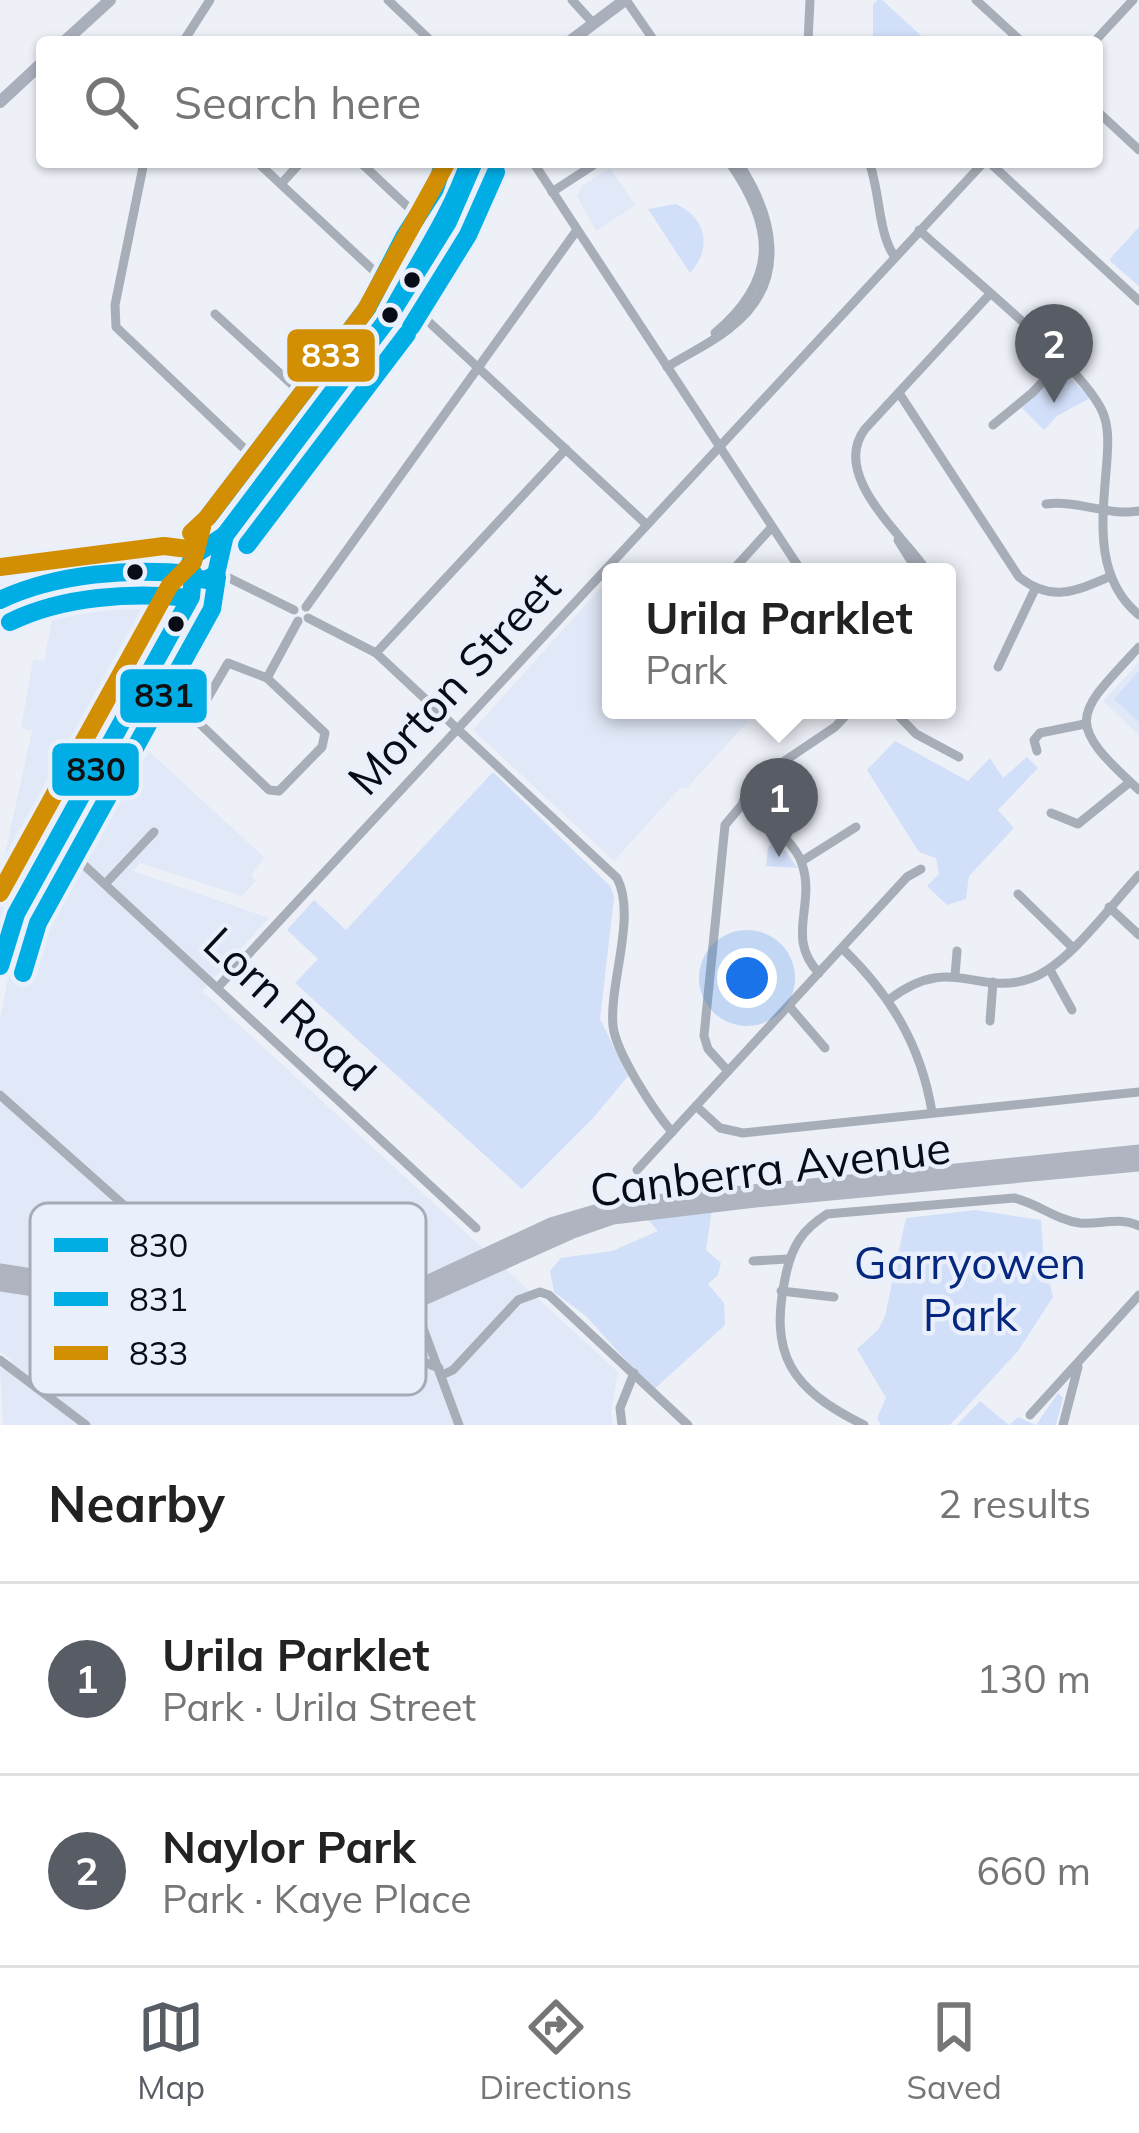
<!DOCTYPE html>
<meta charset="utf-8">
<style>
body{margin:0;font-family:Mulish,sans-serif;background:#f6f6f6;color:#222}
.you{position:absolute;left:747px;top:978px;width:42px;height:42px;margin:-30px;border:9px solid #fff;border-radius:50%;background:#1a73e8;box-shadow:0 0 0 18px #1a73e833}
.badge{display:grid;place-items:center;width:78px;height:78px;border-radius:50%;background:#585c65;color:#fff;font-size:39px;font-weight:700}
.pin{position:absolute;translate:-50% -99px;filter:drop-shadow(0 3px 6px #0008)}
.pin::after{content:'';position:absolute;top:63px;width:42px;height:36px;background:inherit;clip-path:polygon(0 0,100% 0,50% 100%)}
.popup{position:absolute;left:602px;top:563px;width:354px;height:156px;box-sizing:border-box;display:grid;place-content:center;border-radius:12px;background:#fff;filter:drop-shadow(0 3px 9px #0005);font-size:39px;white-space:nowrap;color:#767676}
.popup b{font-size:45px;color:#222}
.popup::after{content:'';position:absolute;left:50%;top:100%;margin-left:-24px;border:24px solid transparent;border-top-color:#fff}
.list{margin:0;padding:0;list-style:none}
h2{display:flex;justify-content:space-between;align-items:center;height:156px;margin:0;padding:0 48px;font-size:51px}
h2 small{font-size:39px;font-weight:400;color:#767676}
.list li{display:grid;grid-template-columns:78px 1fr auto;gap:36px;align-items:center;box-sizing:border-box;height:192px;padding:0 48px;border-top:3px solid #e0e0e0}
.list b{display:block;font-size:45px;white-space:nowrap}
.list p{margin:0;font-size:39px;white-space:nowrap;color:#767676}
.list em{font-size:39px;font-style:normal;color:#767676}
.icon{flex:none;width:66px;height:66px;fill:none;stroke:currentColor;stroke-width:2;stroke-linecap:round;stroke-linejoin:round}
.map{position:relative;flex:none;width:1139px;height:1425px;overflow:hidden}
.search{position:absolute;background:#fff;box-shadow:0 3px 9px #0004;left:36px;right:36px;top:36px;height:132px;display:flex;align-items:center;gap:30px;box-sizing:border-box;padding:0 42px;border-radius:12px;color:#767676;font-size:45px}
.sheet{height:540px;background:#fff}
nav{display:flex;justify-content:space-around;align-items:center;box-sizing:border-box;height:168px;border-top:3px solid #e0e0e0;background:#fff;font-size:33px;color:#767676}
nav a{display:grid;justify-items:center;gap:6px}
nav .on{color:#585c65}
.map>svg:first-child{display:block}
.built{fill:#e1e9f8}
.green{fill:#d2dff9}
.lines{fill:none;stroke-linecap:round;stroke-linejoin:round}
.minor{stroke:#a8aeb8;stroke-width:9}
.major{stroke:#aaafbc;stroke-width:12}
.highway{stroke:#afb4c0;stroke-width:15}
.bus-1-casing{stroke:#e9effb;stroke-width:27}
.bus-2-casing{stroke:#e9effb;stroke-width:27}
.bus-3-casing{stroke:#e9effb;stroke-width:27}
.bus-1{stroke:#00ade4;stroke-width:18}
.bus-2{stroke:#00ade4;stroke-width:18}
.bus-3{stroke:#d38f03;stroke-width:18}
.bus-dot{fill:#080c16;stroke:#e9effb;stroke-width:4.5}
.labels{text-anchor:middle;stroke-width:9;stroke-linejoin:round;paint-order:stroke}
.street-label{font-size:45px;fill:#080c16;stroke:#e9effb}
.park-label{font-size:45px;fill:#06277e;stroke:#e9effb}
.key{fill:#e9effb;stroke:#a6abb6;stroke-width:3}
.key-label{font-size:33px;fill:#080c16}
.line-badge{stroke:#e9effb;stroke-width:4.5}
.badge-label{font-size:33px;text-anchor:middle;font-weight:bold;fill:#fff}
.pale-badge-label{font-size:33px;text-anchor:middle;font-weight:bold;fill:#111}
</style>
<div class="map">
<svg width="1139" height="1425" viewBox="0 0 1139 1425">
<rect width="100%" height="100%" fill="#edf0f7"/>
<g class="built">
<path d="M610,168L635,205L596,231L577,196L583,185Z"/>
<path d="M169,580L179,583L180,597L111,723L128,732L265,858L251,875L256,881L242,896L140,863L133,871L269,918L202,991L618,1372L611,1412L613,1425H3L0,1369L11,1360L0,1352V1018L17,933L0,924V876L32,731L21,728L33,660L44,661L58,590Z"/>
<path d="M606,582L611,586V710H745L752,717L686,789L681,787L614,861L473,730Z"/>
<path d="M1139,662V735L1103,701Z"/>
</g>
<g class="green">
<path d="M878,0H882L928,42H862L873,37V4Z"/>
<path d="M676,204C706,218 713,248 690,273L648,209Z"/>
<path d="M1139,227V286L1109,260Z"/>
<path d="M1063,370L1090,398L1057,416L1044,430L1022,408Z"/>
<path d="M1139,671V722L1114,699Z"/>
<path d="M895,741L968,781L990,758L1003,778L1027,757L1038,768L998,810L1014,828L969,876L966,899L947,905L927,886L939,874L936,858L919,852L867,770Z"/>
<path d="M493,772L610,886L614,896L612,915L600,1019L628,1076L594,1117L522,1189L295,983L318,959L287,930L314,900L346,930Z"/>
<path d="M776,839L798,868L766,866L768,848Z"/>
<path d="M712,1209L706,1250L721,1263L718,1275L708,1284L724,1303L725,1325L653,1390L586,1316L554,1292L550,1271L561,1258L612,1251L658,1231L646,1217Z"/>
<path d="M976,1210L1041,1220L1044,1260L1053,1297L1018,1351L950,1425H881L877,1418L886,1398L857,1349L878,1330L885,1316L906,1218Z"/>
<path d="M1058,1393L1063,1398L1056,1425H957L980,1401L1009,1425L1018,1417L1036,1425Z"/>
</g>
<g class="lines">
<g class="minor">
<path d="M388,0L432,42"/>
<path d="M572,0L593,23"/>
<path d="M626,0L655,42"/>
<path d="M976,0L1022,42"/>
<path d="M183,42L210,0"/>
<path d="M808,42L810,0"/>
<path d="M1094,42L1133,0"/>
<path d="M1097,111L1139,150"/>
<path d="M144,162L115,305L116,327L272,475"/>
<path d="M257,162L646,524"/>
<path d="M360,162L423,221L430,239"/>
<path d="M533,162L802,572"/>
<path d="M869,162C880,190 878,235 895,257"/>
<path d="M989,162L1139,301"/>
<path d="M281,184L301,162"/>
<path d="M552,192L598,162"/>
<path d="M919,230C961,269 1085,368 1103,413C1109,428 1108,444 1107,459C1103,515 1092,576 1139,615"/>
<path d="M215,314L321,411"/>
<path d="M715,333C779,279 775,227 729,162"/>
<path d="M667,367C687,354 712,343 730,328C790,282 774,216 738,162"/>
<path d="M899,393L1019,577C1051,602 1074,592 1109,577"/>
<path d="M993,425L1032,393L1062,362"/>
<path d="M1046,504C1078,500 1107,516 1139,511"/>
<path d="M898,540L918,572"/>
<path d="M217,572L294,610"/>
<path d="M731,572L772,527"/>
<path d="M928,572C902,534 830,475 865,429L989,295"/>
<path d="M306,607L577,230"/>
<path d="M308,618L376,653L617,878C637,916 609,983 613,1026C616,1053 654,1111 672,1132"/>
<path d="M1139,647C1075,716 1063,721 1139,790"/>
<path d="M376,653L566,449"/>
<path d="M228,663L267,678L325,733L322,747L279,791L269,790L198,722L199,713Z"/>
<path d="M998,667L1035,589"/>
<path d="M267,678L298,621"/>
<path d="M893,710L916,734L959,757"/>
<path d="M1037,751L1034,740L1040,733L1085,724"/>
<path d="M743,801C761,818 795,840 802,864C816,905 785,938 819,973"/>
<path d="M1051,813L1078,824L1130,782"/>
<path d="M57,840L476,1228"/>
<path d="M802,861L856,827"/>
<path d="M106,883L154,832"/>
<path d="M1018,894L1072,947"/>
<path d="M1109,907L1139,935"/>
<path d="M842,948C890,994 921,1045 932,1112"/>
<path d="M0,966L16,914L191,597L205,580"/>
<path d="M1050,970L1072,1010"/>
<path d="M955,976L957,951"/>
<path d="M218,987L984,162"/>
<path d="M890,999C951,952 978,998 1032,978C1069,964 1112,904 1139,875"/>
<path d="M789,1006L825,1048"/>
<path d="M990,1021L993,982"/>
<path d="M728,1071L708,1049L704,1036L725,825L771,770L835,727L851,710"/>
<path d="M0,1095L126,1207L261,1292"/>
<path d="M696,1106L720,1128L743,1133L1139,1092"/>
<path d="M637,1170L907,877L921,869"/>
<path d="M753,1261L788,1259"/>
<path d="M781,1291L834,1297"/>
<path d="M413,1301L459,1425"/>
<path d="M228,1310L231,1274"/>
<path d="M354,1334L439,1368"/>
<path d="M0,1360L86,1425"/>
<path d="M442,1375L453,1370L518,1300L540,1292L549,1295L688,1425"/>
<path d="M1030,1415L1139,1295"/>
<path d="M622,1425L620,1408L634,1373"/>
<path d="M864,1425C791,1389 768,1355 786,1274C792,1246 802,1230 827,1214L1014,1198C1037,1203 1056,1220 1080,1223C1101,1225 1118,1216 1139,1226"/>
<path d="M1063,1425L1078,1367"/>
</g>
<g class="major">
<path d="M64,42L110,0"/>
<path d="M569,42L625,0"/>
<path d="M0,102L42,63"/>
<path d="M167,570L206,551L225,535C301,435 382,338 444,229C456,208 462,184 474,162"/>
<path d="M191,572L202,580L214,576L225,537"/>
<path d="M0,591L167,570L192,574"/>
</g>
<g class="highway">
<path d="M0,1271L253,1310L330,1312L403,1294L551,1225L616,1206L1139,1152"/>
<path d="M0,1284L251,1322L296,1326L345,1322L408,1305L573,1231L613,1217L755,1200L1139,1164"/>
</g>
<defs>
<g id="bus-1">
<path d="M390,315C417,264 451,216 469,162"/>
<path d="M390,315L448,222L474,162"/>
<path d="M225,535L216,574L206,580L196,578L189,566L193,556Z"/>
<path d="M225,535L387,320"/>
<path d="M225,535L387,320"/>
<path d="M0,600C57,573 130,568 192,574"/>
<path d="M0,966L16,914L191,597L193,575"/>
</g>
<g id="bus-2">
<path d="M370,303L404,237L435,189L444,162"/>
<path d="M411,327L468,235L496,172"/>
<path d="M208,517L368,307"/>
<path d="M247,545L407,334"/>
<path d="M10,622C63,596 132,592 190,598"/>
<path d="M23,973L38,923L212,609L217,577"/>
</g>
<g id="bus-3">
<path d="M191,533L207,518L365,311L447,162"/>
<path d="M0,567L164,546L196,550"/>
<path d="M0,893L170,585L193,562L202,527"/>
</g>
</defs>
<use href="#bus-1" class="bus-1-casing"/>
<use href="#bus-2" class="bus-2-casing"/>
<use href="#bus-3" class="bus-3-casing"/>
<use href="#bus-1" class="bus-1"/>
<use href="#bus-2" class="bus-2"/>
<use href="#bus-3" class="bus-3"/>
</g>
<g class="bus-dot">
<circle cx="412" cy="280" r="10"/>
<circle cx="390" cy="315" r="10"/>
<circle cx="135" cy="572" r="10"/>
<circle cx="176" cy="624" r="10"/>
</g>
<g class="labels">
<g class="street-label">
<text transform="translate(454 683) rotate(-47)" y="16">Morton Street</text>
<text transform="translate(290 1009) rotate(43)" y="16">Lorn Road</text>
<text transform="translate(770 1169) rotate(-7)" y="16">Canberra Avenue</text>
</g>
<g class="park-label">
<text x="970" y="1279">Garryowen<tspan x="970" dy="52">Park</tspan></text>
</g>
</g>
<rect x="30" y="1203" width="396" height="192" rx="18" class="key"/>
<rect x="54" y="1238" width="54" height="14" fill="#00ade4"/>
<rect x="54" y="1292" width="54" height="14" fill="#00ade4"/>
<rect x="54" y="1346" width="54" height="14" fill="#d38f03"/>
<g class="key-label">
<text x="129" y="1257">830</text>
<text x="129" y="1311">831</text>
<text x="129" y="1365">833</text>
</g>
<g class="line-badge">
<rect x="285" y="327" width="92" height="57" rx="12" fill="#d38f03"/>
<rect x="118" y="667" width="91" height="58" rx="12" fill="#00ade4"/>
<rect x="50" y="741" width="91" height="57" rx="12" fill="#00ade4"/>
</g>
<g class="badge-label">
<text x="331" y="367">833</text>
</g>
<g class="pale-badge-label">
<text x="164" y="707">831</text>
<text x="96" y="781">830</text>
</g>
</svg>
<div class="you"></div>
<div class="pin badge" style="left:779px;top:857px">1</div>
<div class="popup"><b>Urila Parklet</b>Park</div>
<div class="pin badge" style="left:1054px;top:403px">2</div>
<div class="search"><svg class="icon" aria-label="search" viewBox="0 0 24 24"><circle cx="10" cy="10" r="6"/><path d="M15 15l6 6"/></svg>Search here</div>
</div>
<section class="sheet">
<h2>Nearby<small>2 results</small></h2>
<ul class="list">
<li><span class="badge">1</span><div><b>Urila Parklet</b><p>Park · Urila Street</p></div><em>130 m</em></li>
<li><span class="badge">2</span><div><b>Naylor Park</b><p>Park · Kaye Place</p></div><em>660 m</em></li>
</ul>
</section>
<nav>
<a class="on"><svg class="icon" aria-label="map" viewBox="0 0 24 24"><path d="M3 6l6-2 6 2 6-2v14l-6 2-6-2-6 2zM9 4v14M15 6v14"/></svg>Map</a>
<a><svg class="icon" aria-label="directions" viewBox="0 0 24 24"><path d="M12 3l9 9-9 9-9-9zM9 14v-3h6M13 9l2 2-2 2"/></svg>Directions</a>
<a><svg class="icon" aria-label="saved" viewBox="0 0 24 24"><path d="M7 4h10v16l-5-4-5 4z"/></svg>Saved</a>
</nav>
